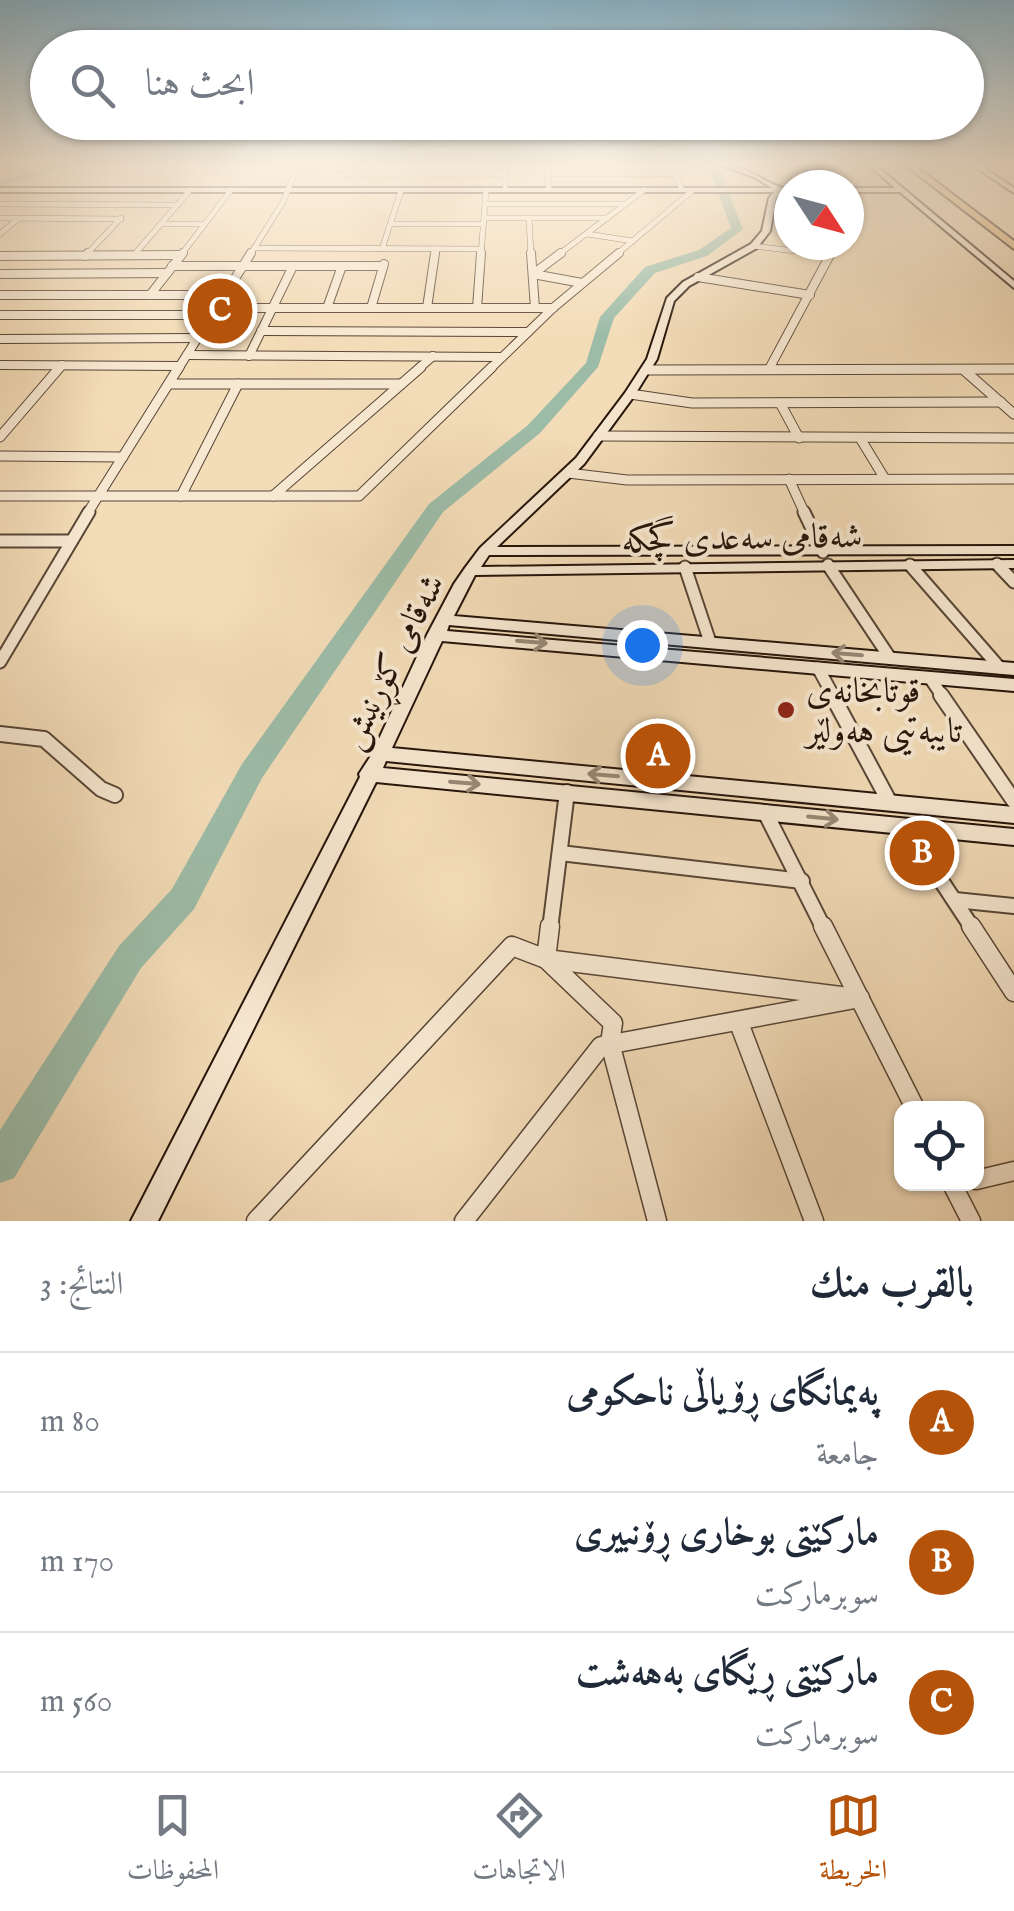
<!DOCTYPE html>
<html lang="ar">
<meta charset="utf-8">
<style>
body{margin:0;font-family:"IM FELL English",Amiri,serif;background:#f2f2f3;color:#1f2937;direction:rtl}
.controls{position:absolute;right:30px;bottom:30px;display:grid;overflow:hidden;border-radius:20px;box-shadow:0 2px 8px #0004}
.controls button{width:90px;height:90px;display:grid;place-items:center;padding:0;border:0;border-bottom:2px solid #e0e1e3;background:#fff;color:#1f2937;font:50px sans-serif}
.compass{position:absolute;left:774px;top:170px;width:90px;height:90px;border-radius:50%;background:#fff;box-shadow:0 2px 8px #0004;rotate:126deg}
.you{position:absolute;left:642px;top:645px;width:35px;height:35px;margin:-25px;border:8px solid #fff;border-radius:50%;background:#1a73e8;box-shadow:0 0 0 15px #1a73e833}
.badge{display:grid;place-items:center;width:65px;height:65px;border-radius:50%;background:#b45309;color:#fff;font-size:32px;font-weight:700}
.pin{position:absolute;translate:-50% -50%;border:5px solid #fff;box-shadow:0 2px 10px #0006}
.list{margin:0;padding:0;list-style:none}
h2{display:flex;justify-content:space-between;align-items:center;height:130px;margin:0;padding:0 40px;font-size:42px}
h2 small{font-size:32px;font-weight:400;color:#747a83}
.list li{display:grid;grid-template-columns:65px 1fr auto;gap:30px;align-items:center;box-sizing:border-box;height:140px;padding:0 40px;border-top:2px solid #e0e1e3}
.list b{display:block;font-size:38px;white-space:nowrap}
.list p{margin:0;font-size:32px;white-space:nowrap;color:#747a83}
.list em{font-size:32px;font-style:normal;color:#747a83}
.icon{flex:none;width:55px;height:55px;fill:none;stroke:currentColor;stroke-width:2;stroke-linecap:round;stroke-linejoin:round}
.map{position:relative;flex:none;width:1014px;height:1221px;overflow:hidden;direction:ltr}
.search{position:absolute;background:#fff;box-shadow:0 2px 8px #0004;left:30px;right:30px;top:30px;height:110px;display:flex;align-items:center;gap:25px;box-sizing:border-box;padding:0 35px;border-radius:55px;color:#747a83;font-size:38px}
.sheet{height:550px;background:#fff}
nav{display:flex;justify-content:space-around;align-items:center;box-sizing:border-box;height:140px;border-top:2px solid #e0e1e3;background:#fff;font-size:28px;color:#747a83}
nav a{display:grid;justify-items:center;gap:5px}
nav .on{color:#b45309}
.map>svg:first-child{display:block}
.lines{fill:none;stroke-linecap:round;stroke-linejoin:round}
.river{fill:#9dbca8;fill-rule:evenodd}
.street-far5-casing{stroke:#584636;stroke-width:6}
.street-far4-casing{stroke:#584636;stroke-width:10}
.street-far3-casing{stroke:#584636;stroke-width:11}
.street-far2-casing{stroke:#584636;stroke-width:15}
.street-far1-casing{stroke:#584636;stroke-width:18}
.street-casing{stroke:#584636;stroke-width:21}
.secondary-casing{stroke:#25140a;stroke-width:4}
.highway-casing{stroke:#25140a;stroke-width:4}
.street-far5{stroke:#f7e8d1;stroke-width:5}
.street-far4{stroke:#f7e8d1;stroke-width:8}
.street-far3{stroke:#f7e8d1;stroke-width:9}
.street-far2{stroke:#f7e8d1;stroke-width:11}
.street-far1{stroke:#f7e8d1;stroke-width:14}
.street{stroke:#f7e8d1;stroke-width:18}
.secondary{fill:#f7e8d1;fill-rule:evenodd}
.highway{fill:#eabe7c;fill-rule:evenodd}
.oneway{stroke:#988977}
.poi-dot{fill:#8f2418;stroke:#f7e8d1;stroke-width:4}
.labels{text-anchor:middle;stroke-width:8;stroke-linejoin:round;paint-order:stroke}
.street-label{font-size:35px;fill:#25140a;stroke:#f7e8d1}
.poi-label{font-size:35px;fill:#25140a;stroke:#f7e8d1;text-anchor:start}
</style>
<div class="map">
<svg width="1014" height="1221" viewBox="0 0 1014 1221">
<rect width="100%" height="100%" fill="#f3dcb8"/>
<filter id="stains"><feTurbulence type="fractalNoise" baseFrequency=".002" numOctaves="4"/><feColorMatrix values="0 0 0 0 .2 0 0 0 0 .09 0 0 0 0 .02 0 0 0 .5 -.17"/></filter>
<radialGradient id="worn" r=".72"><stop offset=".6" stop-color="#630" stop-opacity="0"/><stop offset="1" stop-color="#630" stop-opacity=".3"/></radialGradient>
<g class="lines">
<g class="river">
<path d="M64,164H79L0,186V180Z"/>
<path d="M683,164L719,169L743,229L707,256L655,273L614,318L598,367L540,433L443,512L262,778L194,909L141,968L14,1178L0,1183V1130L119,946L172,889L242,764L429,504L528,425L586,363L600,317L645,267L699,250L731,228L711,173Z"/>
</g>
<defs>
<g id="street-far5">
<path d="M546,164L549,188"/>
<path d="M547,174H674L681,187"/>
<path d="M294,175L505,174"/>
<path d="M505,188L506,164"/>
<path d="M0,204L178,205"/>
<path d="M485,204H626"/>
<path d="M0,218L121,219"/>
<path d="M484,218H608"/>
<path d="M529,218L531,255"/>
<path d="M161,224H205"/>
<path d="M390,224H484"/>
<path d="M0,234L19,218"/>
<path d="M587,234L633,241"/>
<path d="M754,246L829,255"/>
<path d="M254,248L482,249"/>
<path d="M382,249L401,191"/>
<path d="M86,255L121,218"/>
<path d="M134,255L190,190"/>
<path d="M160,255H181"/>
<path d="M181,255L231,190"/>
<path d="M250,255L283,202L297,167L329,164"/>
<path d="M434,255L435,249"/>
<path d="M481,255L486,190"/>
<path d="M558,255L644,190"/>
<path d="M616,255L692,191"/>
<path d="M829,255L834,246"/>
</g>
<g id="street-far4">
<path d="M531,253L535,308"/>
<path d="M809,253L829,255"/>
<path d="M0,256L181,255"/>
<path d="M85,256L88,253"/>
<path d="M172,266H383"/>
<path d="M0,274L167,273"/>
<path d="M533,274L561,253"/>
<path d="M533,274L582,283"/>
<path d="M698,277L810,295"/>
<path d="M0,295H225"/>
<path d="M150,295L183,253"/>
<path d="M217,308H553"/>
<path d="M327,308L342,266"/>
<path d="M371,308L384,264"/>
<path d="M427,308L435,253"/>
<path d="M477,308L481,253"/>
<path d="M0,315H212"/>
<path d="M261,331L528,332"/>
<path d="M0,339L198,338"/>
<path d="M187,355L502,357"/>
<path d="M249,356L293,266"/>
<path d="M0,365L180,366"/>
<path d="M58,369L62,365"/>
<path d="M178,369L251,253"/>
<path d="M418,369L433,356"/>
<path d="M490,369L553,308L619,253"/>
<path d="M769,369L831,253"/>
<path d="M878,369H1014"/>
</g>
<g id="street-far3">
<path d="M647,370L1014,369"/>
<path d="M965,371L1014,414"/>
<path d="M169,384H401"/>
<path d="M630,394L692,403L1001,402"/>
<path d="M780,403L799,438"/>
<path d="M598,436L1014,438"/>
<path d="M0,437L60,367"/>
<path d="M860,438L885,479"/>
<path d="M0,456L123,457"/>
<path d="M568,473L627,480L1014,479"/>
<path d="M789,479L805,514"/>
<path d="M0,496H359L492,367"/>
<path d="M181,496L238,384"/>
<path d="M273,496L421,367"/>
<path d="M87,514L179,367"/>
</g>
<g id="street-far2">
<path d="M804,512L823,552"/>
<path d="M0,541H70"/>
<path d="M997,564L1014,582"/>
<path d="M828,565L890,658"/>
<path d="M910,565L1000,668"/>
<path d="M685,567L710,642"/>
<path d="M0,662L89,512"/>
<path d="M818,668L834,697"/>
<path d="M930,678L943,697"/>
</g>
<g id="street-far1">
<path d="M832,695L890,803"/>
<path d="M941,695L1014,801"/>
<path d="M0,734L44,739L101,789L115,795"/>
<path d="M765,812L824,929"/>
<path d="M905,826L973,929"/>
<path d="M560,853L802,881"/>
<path d="M955,900L1014,906"/>
<path d="M550,929L567,792"/>
</g>
<g id="street">
<path d="M823,926L915,1108"/>
<path d="M971,926L1014,992"/>
<path d="M546,959L849,997"/>
<path d="M546,959L550,926"/>
<path d="M739,1023L814,1221"/>
<path d="M976,1180L1014,1171"/>
<path d="M952,1184L971,1221"/>
<path d="M256,1221L512,946L546,959L613,1023L610,1043L657,1221"/>
<path d="M464,1221L601,1046L860,998"/>
</g>
<g id="secondary">
<path d="M718,164C746,163 768,187 788,189V191L782,192L776,198L770,231L757,248L689,286L674,301L657,359L634,396L584,464L497,547L1014,546V554L489,555L481,567L1014,560V568L475,575L454,616L1014,663V675L449,625L447,631L1014,679V691L442,641L392,748L1014,807V823L386,761L383,768L1014,829V845L376,782L158,1221H131L360,777L359,774L372,754L427,635L454,584L465,568L480,548L576,458L625,393L647,359L667,298L683,282L751,244L762,231L769,198L774,192H0V188H772L754,177Z"/>
<path d="M868,164H874L1014,281V288L900,192H849V188H895Z"/>
<path d="M971,164H978L1014,188V193Z"/>
</g>
<path id="highway" d="M904,164H913L1014,241V249Z"/>
</defs>
<use href="#street-far5" class="street-far5-casing"/>
<use href="#street-far4" class="street-far4-casing"/>
<use href="#street-far3" class="street-far3-casing"/>
<use href="#street-far2" class="street-far2-casing"/>
<use href="#street-far1" class="street-far1-casing"/>
<use href="#street" class="street-casing"/>
<use href="#secondary" class="secondary-casing"/>
<use href="#highway" class="highway-casing"/>
<use href="#street-far5" class="street-far5"/>
<use href="#street-far4" class="street-far4"/>
<use href="#street-far3" class="street-far3"/>
<use href="#street-far2" class="street-far2"/>
<use href="#street-far1" class="street-far1"/>
<use href="#street" class="street"/>
<use href="#secondary" class="secondary"/>
<use href="#highway" class="highway"/>
</g>
<defs><path id="oneway-shaft" d="M-6 0H5M1.5-3L5.5 0L1.5 3" fill="none" stroke-width="1.6" stroke-linecap="round" stroke-linejoin="round" transform="scale(2.5)"/></defs>
<g class="oneway">
<use href="#oneway-shaft" transform="translate(532 642) rotate(5)"/>
<use href="#oneway-shaft" transform="translate(847 654) rotate(-175)"/>
<use href="#oneway-shaft" transform="translate(603 775) rotate(-175)"/>
<use href="#oneway-shaft" transform="translate(465 783) rotate(5)"/>
<use href="#oneway-shaft" transform="translate(823 818) rotate(6)"/>
</g>
<linearGradient id="sky" x2="0" y2="1"><stop stop-color="#8ab7ce"/><stop offset="0.49" stop-color="#faefdf"/><stop offset="1" stop-color="#faefdf" stop-opacity="0"/></linearGradient>
<rect width="1014" height="335" fill="url(#sky)"/>
<circle class="poi-dot" cx="786" cy="710" r="10"/>
<g class="labels">
<g class="street-label">
<text transform="translate(742 537) rotate(-1)" y="12">شەقامی سەعدی گچکە</text>
<text transform="translate(391 661) rotate(-63)" y="12">شەقامی کۆڕنیش</text>
</g>
<g class="poi-label">
<text x="806" y="702">قوتابخانەی<tspan x="806" dy="40">تایبەتیی هەولێر</tspan></text>
</g>
</g>
<rect width="100%" height="100%" filter="url(#stains)"/>
<rect width="100%" height="100%" fill="url(#worn)"/>
</svg>
<div class="controls">
<button><svg class="icon" aria-label="locate" viewBox="0 0 24 24"><circle cx="12" cy="12" r="6"/><path d="M12 2v4M12 18v4M2 12h4M18 12h4"/></svg></button>
</div>
<svg class="compass" viewBox="-18 -18 36 36"><path d="M0-13l5 13h-10z" fill="#e53935"/><path d="M0 13l5-13h-10z" fill="#747a83"/></svg>
<div class="you"></div>
<div class="pin badge" style="left:658px;top:756px">A</div>
<div class="pin badge" style="left:922px;top:853px">B</div>
<div class="pin badge" style="left:220px;top:311px">C</div>
<div class="search"><svg class="icon" aria-label="search" viewBox="0 0 24 24"><circle cx="10" cy="10" r="6"/><path d="M15 15l6 6"/></svg>ابحث هنا</div>
</div>
<section class="sheet">
<h2>بالقرب منك<small>النتائج: 3</small></h2>
<ul class="list">
<li><span class="badge">A</span><div><b>پەیمانگای ڕۆیاڵی ناحکومی</b><p>جامعة</p></div><em>80 m</em></li>
<li><span class="badge">B</span><div><b>مارکێتی بوخاری ڕۆنبیری</b><p>سوبرماركت</p></div><em>170 m</em></li>
<li><span class="badge">C</span><div><b>مارکێتی ڕێگای بەهەشت</b><p>سوبرماركت</p></div><em>560 m</em></li>
</ul>
</section>
<nav>
<a class="on"><svg class="icon" aria-label="map" viewBox="0 0 24 24"><path d="M3 6l6-2 6 2 6-2v14l-6 2-6-2-6 2zM9 4v14M15 6v14"/></svg>الخريطة</a>
<a><svg class="icon" aria-label="directions" viewBox="0 0 24 24"><path d="M12 3l9 9-9 9-9-9zM9 14v-3h6M13 9l2 2-2 2"/></svg>الاتجاهات</a>
<a><svg class="icon" aria-label="saved" viewBox="0 0 24 24"><path d="M7 4h10v16l-5-4-5 4z"/></svg>المحفوظات</a>
</nav>
